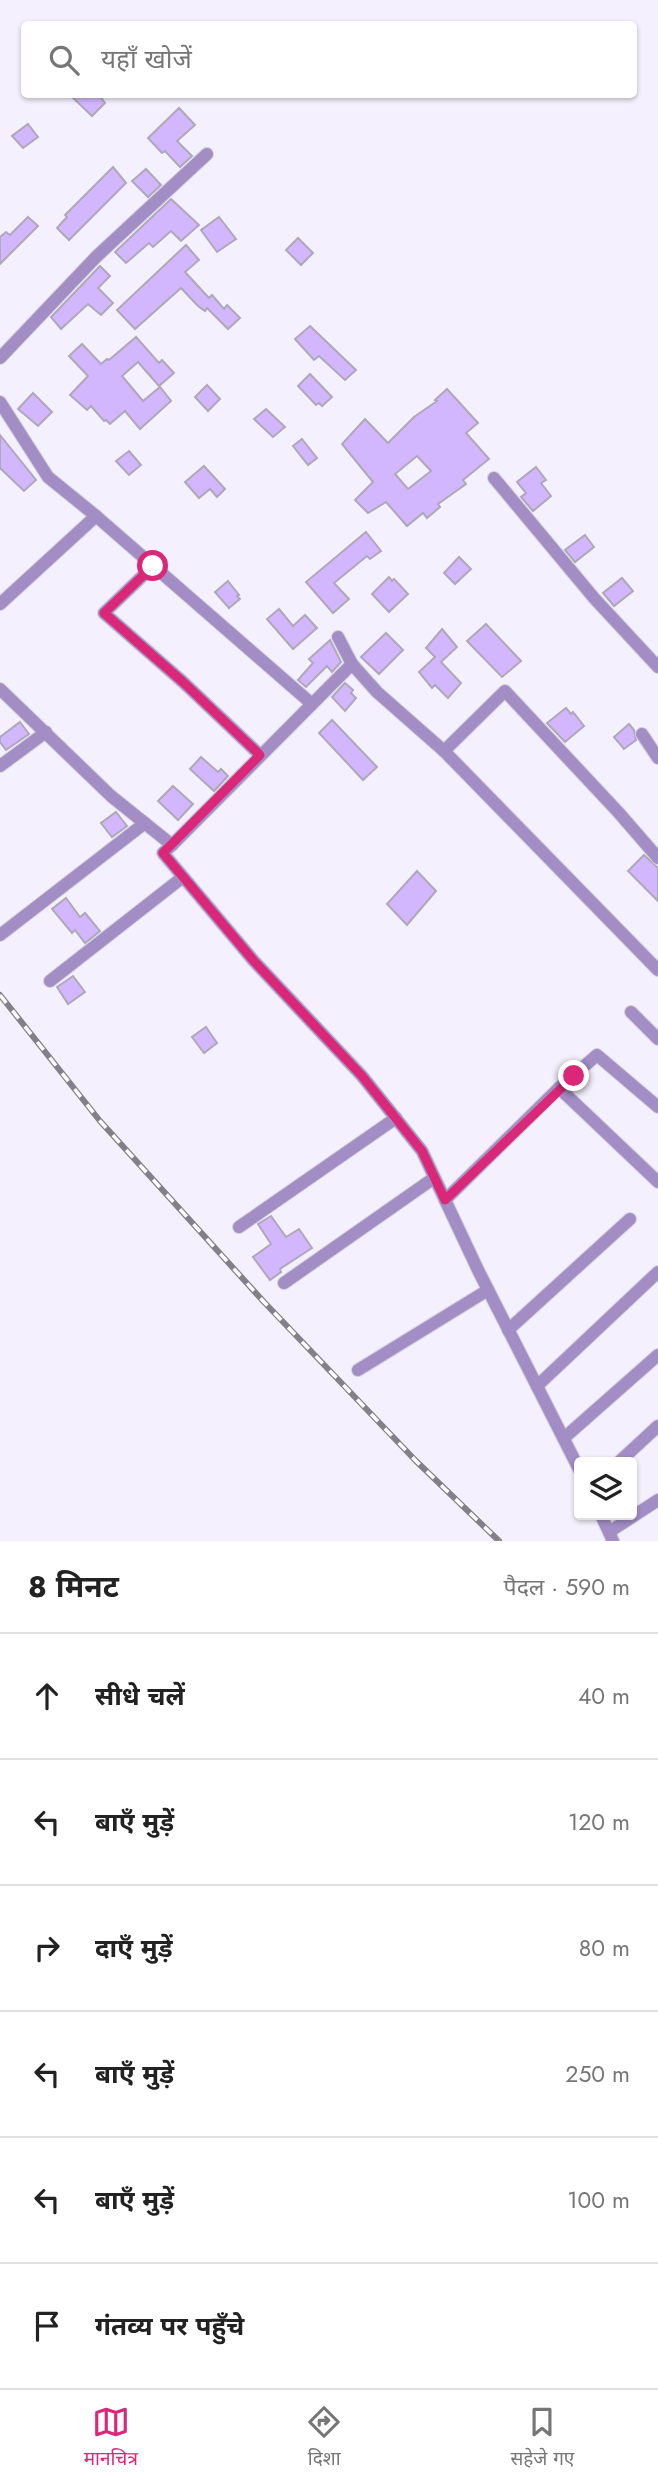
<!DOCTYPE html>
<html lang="hi">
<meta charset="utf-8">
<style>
body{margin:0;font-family:Jost,"Noto Sans Devanagari",sans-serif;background:#f2f2f2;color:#222}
.controls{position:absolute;right:21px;bottom:21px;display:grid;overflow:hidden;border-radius:7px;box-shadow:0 2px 5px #0004}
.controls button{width:63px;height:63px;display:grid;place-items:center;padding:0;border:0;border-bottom:2px solid #e0e0e0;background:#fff;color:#222;font:35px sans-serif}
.stop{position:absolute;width:21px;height:21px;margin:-16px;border:5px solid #db2777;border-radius:50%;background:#fff}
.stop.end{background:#db2777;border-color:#fff;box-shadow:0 2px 7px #0008}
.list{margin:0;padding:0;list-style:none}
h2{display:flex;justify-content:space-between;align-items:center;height:91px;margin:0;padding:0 28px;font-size:30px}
h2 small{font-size:23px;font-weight:400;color:#767676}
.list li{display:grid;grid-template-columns:46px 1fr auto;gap:21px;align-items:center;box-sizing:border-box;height:126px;padding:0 28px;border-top:2px solid #e0e0e0}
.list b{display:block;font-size:26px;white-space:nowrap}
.list em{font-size:23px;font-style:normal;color:#767676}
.icon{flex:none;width:38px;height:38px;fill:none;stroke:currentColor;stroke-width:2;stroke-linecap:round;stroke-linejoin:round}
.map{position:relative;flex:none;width:658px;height:1541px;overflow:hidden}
.search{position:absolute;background:#fff;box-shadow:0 2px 5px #0004;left:21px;right:21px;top:21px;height:77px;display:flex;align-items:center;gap:18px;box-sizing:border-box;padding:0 24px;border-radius:7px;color:#767676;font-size:26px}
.sheet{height:847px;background:#fff}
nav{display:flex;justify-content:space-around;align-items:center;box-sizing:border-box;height:98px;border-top:2px solid #e0e0e0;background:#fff;font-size:19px;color:#767676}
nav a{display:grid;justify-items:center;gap:4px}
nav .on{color:#db2777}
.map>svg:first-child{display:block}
.building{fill:#d2b7fe;stroke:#aea8b8;stroke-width:2;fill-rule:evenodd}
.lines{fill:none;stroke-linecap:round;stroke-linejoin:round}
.minor-casing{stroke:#d2ceda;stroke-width:14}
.minor{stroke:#a28dc5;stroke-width:12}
.rail-casing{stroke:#838089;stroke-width:6}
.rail{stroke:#fff;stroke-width:3.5;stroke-dasharray:10;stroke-linecap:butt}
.route{stroke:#db2777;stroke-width:9}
</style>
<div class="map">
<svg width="658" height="1541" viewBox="0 0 658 1541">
<rect width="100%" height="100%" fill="#f5f0fd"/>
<g class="building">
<path d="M69,94H98L105,103L92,116Z"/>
<path d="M179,108L195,125L177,141L192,156L180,167L165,151L162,153L148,138Z"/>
<path d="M28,124L38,137L23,148L12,136Z"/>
<path d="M113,167L126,183L69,240L57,228L67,217L65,215Z"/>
<path d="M146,169L161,185L148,197L132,181Z"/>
<path d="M171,199L199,225L181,241L171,231L153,247L149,243L126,263L115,252Z"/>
<path d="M28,217L38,226L0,264V237L6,232L10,235Z"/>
<path d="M219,217L236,239L217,252L201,230Z"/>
<path d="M298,238L313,253L301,265L286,250Z"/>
<path d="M186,245L199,260L185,272L209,298L212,295L224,309L227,305L240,318L228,329L207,308L205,311L198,306L181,288L135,329L117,310Z"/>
<path d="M100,266L110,276L98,288L113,303L101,315L88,304L61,329L51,317Z"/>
<path d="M310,326L356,370L345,380L319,356L314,360L295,339Z"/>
<path d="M136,337L159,363L162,360L174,373L159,386L138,362L122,376L143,401L160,387L171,401L140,429L125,411L110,424L106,420L104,421L91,406L87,410L70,395L88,376L69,356L82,344L101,364L107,359L109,360Z"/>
<path d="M310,374L332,397L322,406L319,403L316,405L298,386Z"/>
<path d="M207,385L220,399L208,411L195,397Z"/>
<path d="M447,389L478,423L466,433L489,459L463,480L466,484L438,504L440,507L427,518L423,513L407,526L386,502L368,513L355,500L373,482L342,444L365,419L388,443L414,417L437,401L435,400ZM417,456L431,471L408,489L395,474Z"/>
<path d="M33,393L52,412L38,426L18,409Z"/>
<path d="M266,409L285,427L273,437L254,419Z"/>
<path d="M0,435L36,480L24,491L0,468Z"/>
<path d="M302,439L317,458L308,465L293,446Z"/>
<path d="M129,451L141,465L129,475L116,461Z"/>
<path d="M204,466L225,489L217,497L210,489L199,498L185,482Z"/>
<path d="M536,467L546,480L541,483L551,496L533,511L521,497L526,493L517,482Z"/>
<path d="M366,532L381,551L370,559L367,556L334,583L349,599L333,613L306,582Z"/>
<path d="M585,535L594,547L575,562L565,550Z"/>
<path d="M459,557L471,569L455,584L444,573Z"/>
<path d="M389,577L392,581L394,579L408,594L389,612L372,594Z"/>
<path d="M622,578L633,591L614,606L603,593Z"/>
<path d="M228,581L239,595L237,596L240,599L229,608L215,592Z"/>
<path d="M279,609L293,626L305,615L317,628L293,649L267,619Z"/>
<path d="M486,624L521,661L502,677L467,641Z"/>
<path d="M442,629L457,647L441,662L461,683L448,698L435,685L432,688L419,672L435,657L426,648Z"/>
<path d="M386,633L403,650L379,674L361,657Z"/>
<path d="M330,640L341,662L332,672L327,666L306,687L298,680L313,663L309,659Z"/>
<path d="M345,683L353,690L351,693L356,698L345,711L332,697Z"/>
<path d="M566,708L571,714L573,712L584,726L565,742L547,723Z"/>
<path d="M332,720L377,767L363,780L319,733Z"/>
<path d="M20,722L29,734L6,750L0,742V737Z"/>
<path d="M629,724L634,730L636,740L624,749L614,737Z"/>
<path d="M201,757L218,772L221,769L228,776L214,791L190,769Z"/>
<path d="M173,786L193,804L178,820L158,801Z"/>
<path d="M116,812L127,826L112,837L101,823Z"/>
<path d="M644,855L658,868V901L628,871Z"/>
<path d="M417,871L436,891L407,925L387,904Z"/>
<path d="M66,898L80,917L85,913L100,931L85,943L75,930L72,933L52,909Z"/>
<path d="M73,976L85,992L68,1004L57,987Z"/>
<path d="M206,1027L217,1043L204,1053L192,1037Z"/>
<path d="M271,1216L286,1237L299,1229L312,1248L280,1269L281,1272L270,1280L253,1257L271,1244L258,1224Z"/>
</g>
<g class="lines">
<defs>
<g id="minor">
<path d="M0,358L96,257L207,154"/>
<path d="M0,402L48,477L96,516"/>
<path d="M494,478L594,598L658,667"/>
<path d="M153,566L104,613L183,682L260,755"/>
<path d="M0,604L96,516L312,704"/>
<path d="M352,664L377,692L444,751L505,691L619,813L658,858"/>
<path d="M0,689L111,796L172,845L163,853L253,960L362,1076L422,1151L478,1270L579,1469"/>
<path d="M642,734L658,758"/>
<path d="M444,751L658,970"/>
<path d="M0,766L46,732"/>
<path d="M172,845L352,664L338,637"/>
<path d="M0,935L145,823"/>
<path d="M50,981L183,877"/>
<path d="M631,1012L658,1039"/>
<path d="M559,1088L597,1055L658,1107"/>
<path d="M445,1200L559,1088L658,1182"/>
<path d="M239,1227L396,1118"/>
<path d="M284,1283L434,1178"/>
<path d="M508,1330L630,1219"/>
<path d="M358,1370L488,1290"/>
<path d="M537,1386L658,1272"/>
<path d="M564,1438L658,1355"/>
<path d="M619,1462L658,1426"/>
<path d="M601,1515L613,1541"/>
<path d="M609,1532L658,1500"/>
</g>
</defs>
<use href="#minor" class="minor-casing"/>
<use href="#minor" class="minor"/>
<defs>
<path id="rail" d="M0,995L100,1121L264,1302L416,1461L499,1541"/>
</defs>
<use href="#rail" class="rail-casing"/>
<use href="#rail" class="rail"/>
</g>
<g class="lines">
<path class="route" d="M153,566L104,613L183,682L260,755L163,853L253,960L362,1076L422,1151L445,1200L574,1076"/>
</g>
</svg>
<div class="controls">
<button><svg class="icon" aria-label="layers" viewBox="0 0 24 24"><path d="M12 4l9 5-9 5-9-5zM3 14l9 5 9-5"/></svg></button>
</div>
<div class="stop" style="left:153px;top:566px"></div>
<div class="stop end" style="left:574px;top:1076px"></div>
<div class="search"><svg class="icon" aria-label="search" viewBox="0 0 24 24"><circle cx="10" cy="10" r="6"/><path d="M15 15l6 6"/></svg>यहाँ खोजें</div>
</div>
<section class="sheet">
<h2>8 मिनट<small>पैदल · 590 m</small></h2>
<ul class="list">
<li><svg class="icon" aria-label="ahead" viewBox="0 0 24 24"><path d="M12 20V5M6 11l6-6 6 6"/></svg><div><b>सीधे चलें</b></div><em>40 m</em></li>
<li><svg class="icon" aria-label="left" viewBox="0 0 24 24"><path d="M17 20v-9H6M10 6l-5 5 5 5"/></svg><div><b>बाएँ मुड़ें</b></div><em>120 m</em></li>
<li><svg class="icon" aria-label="right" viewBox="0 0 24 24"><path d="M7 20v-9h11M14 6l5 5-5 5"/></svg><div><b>दाएँ मुड़ें</b></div><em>80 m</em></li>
<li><svg class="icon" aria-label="left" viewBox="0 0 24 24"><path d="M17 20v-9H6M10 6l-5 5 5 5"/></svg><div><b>बाएँ मुड़ें</b></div><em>250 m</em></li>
<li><svg class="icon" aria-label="left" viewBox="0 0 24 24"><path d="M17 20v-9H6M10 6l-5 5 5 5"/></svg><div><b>बाएँ मुड़ें</b></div><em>100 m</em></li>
<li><svg class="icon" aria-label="arrive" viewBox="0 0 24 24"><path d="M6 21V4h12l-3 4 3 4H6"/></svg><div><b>गंतव्य पर पहुँचे</b></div></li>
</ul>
</section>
<nav>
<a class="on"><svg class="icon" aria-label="map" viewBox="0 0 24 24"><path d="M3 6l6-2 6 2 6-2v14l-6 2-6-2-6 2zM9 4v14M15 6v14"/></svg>मानचित्र</a>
<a><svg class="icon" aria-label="directions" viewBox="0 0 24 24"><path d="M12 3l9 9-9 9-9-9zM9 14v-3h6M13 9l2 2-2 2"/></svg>दिशा</a>
<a><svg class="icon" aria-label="saved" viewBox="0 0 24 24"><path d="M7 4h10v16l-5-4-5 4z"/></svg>सहेजे गए</a>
</nav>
